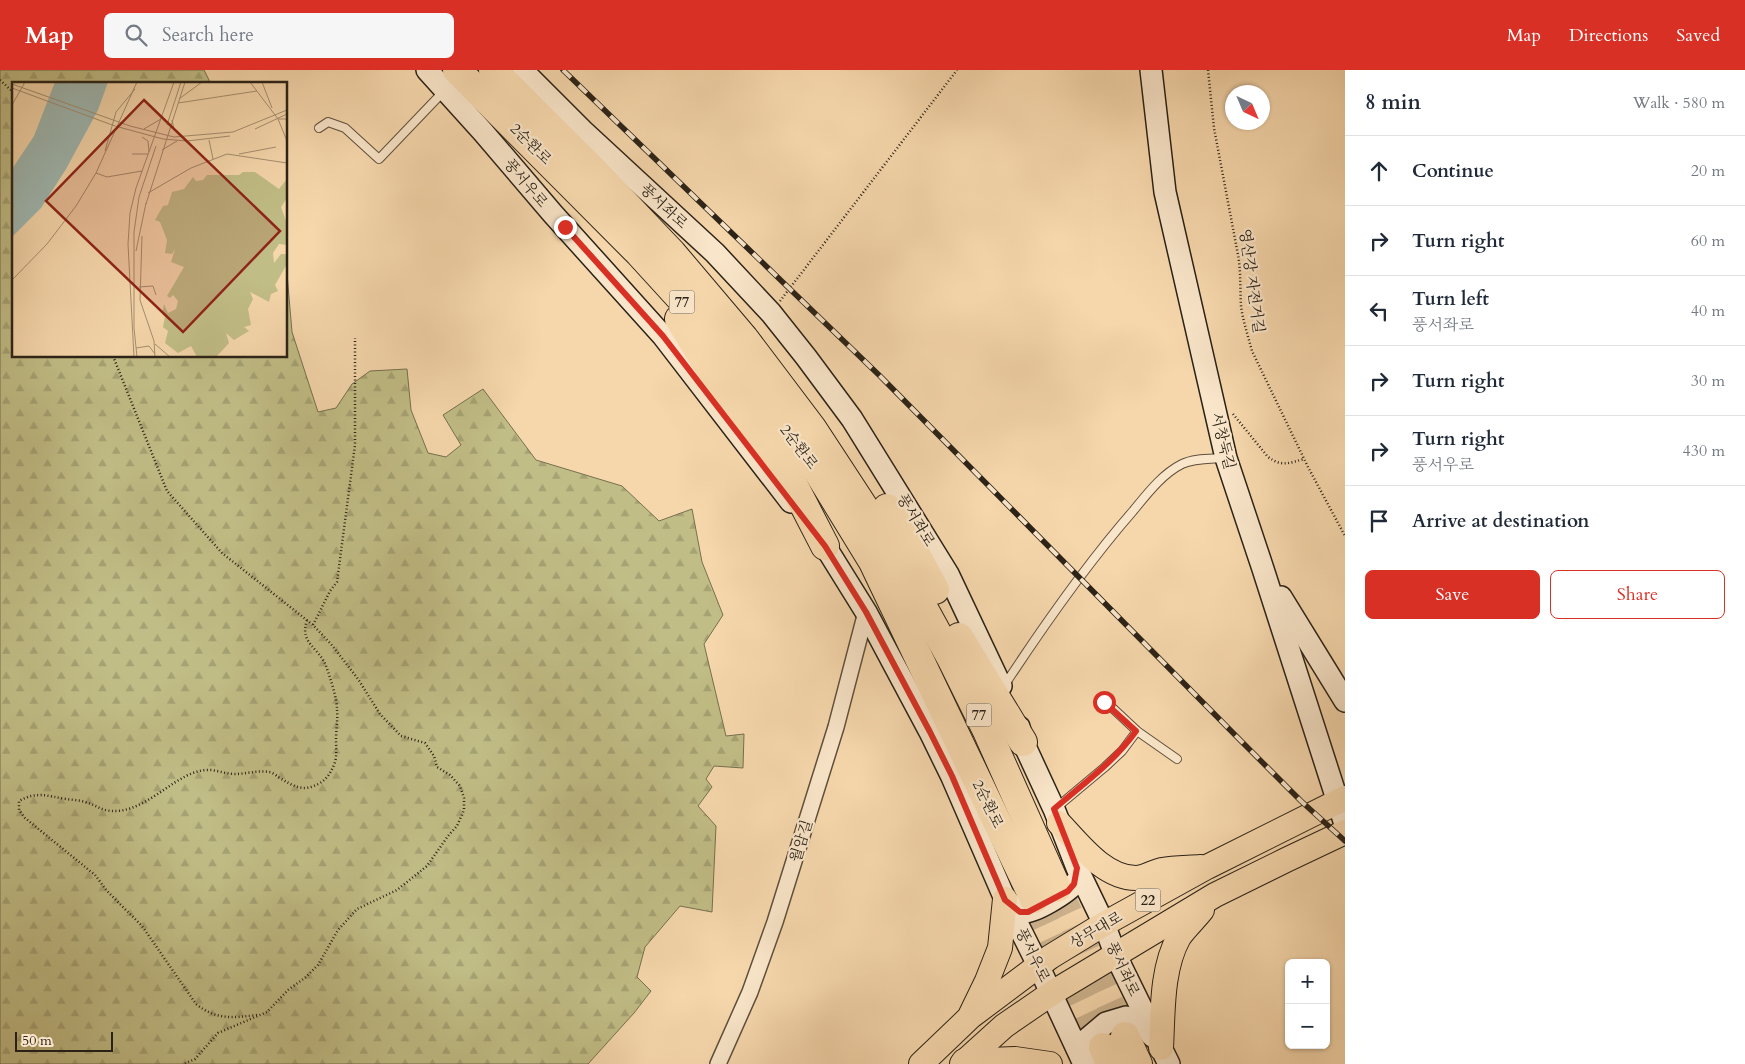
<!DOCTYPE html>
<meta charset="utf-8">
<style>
body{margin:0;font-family:Cardo,"Noto Serif KR",serif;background:#f6f6f7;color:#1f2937}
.controls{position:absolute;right:15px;bottom:15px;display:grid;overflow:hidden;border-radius:8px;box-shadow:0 1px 4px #0004}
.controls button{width:45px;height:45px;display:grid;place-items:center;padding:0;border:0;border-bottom:1px solid #e0e1e3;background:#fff;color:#1f2937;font:25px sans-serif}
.compass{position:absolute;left:1225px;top:15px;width:45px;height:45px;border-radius:50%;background:#fff;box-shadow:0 1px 4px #0004;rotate:136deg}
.scale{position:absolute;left:15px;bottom:12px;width:98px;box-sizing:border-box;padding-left:5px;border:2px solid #2b2217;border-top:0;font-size:14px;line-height:18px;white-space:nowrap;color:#2b2217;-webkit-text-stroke:4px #f9e5c9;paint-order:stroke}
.stop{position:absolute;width:15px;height:15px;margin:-11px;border:4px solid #d93025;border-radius:50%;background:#fff}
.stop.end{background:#d93025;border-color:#fff;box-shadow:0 1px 5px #0008}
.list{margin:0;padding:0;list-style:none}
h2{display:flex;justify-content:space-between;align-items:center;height:65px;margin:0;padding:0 20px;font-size:21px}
h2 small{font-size:16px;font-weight:400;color:#747a83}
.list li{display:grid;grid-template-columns:32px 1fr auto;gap:15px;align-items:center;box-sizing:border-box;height:70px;padding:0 20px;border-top:1px solid #e0e1e3}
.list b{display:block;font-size:19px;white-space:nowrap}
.list p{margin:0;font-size:16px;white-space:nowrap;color:#747a83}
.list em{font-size:16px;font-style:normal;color:#747a83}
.actions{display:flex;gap:10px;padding:15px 20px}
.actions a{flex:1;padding:11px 0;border:1px solid #d93025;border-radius:8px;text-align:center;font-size:18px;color:#d93025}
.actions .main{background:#d93025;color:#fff}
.icon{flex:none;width:28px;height:28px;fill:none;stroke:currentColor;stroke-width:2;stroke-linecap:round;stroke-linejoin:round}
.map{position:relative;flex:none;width:1345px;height:994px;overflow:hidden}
header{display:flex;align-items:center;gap:30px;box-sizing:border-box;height:70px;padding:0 25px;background:#d93025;color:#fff}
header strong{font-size:24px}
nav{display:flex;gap:28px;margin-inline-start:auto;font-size:18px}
.search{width:350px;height:45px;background:#f6f6f7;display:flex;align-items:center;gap:12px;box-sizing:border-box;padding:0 18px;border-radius:8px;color:#747a83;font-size:19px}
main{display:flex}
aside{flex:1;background:#fff}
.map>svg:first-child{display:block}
.forest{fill:url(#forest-firs);stroke:#76704e}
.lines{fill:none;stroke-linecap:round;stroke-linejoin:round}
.highway-tunnel{stroke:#cdb38e;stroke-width:28;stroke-dasharray:28 14;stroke-linecap:butt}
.lane-casing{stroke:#5e4f3c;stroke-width:10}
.street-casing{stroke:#5e4f3c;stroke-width:18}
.secondary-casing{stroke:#2b2217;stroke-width:24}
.primary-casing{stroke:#2b2217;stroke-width:26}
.highway-casing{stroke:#2b2217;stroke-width:30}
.path{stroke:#2b2217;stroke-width:2.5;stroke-dasharray:1 2.5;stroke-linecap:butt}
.lane{stroke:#f9e5c9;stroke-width:8}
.street{stroke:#f9e5c9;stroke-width:15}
.secondary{stroke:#f9e5c9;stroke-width:21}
.primary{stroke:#f6d7ac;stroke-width:24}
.highway{stroke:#f6d7ac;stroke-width:28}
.rail-casing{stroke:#2b2217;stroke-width:5.5}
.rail{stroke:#f9e5c9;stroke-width:4;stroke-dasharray:11;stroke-linecap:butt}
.route{stroke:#d93025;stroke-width:6}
.labels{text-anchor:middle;stroke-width:4.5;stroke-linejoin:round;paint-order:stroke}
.shield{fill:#f9e5c9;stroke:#695c4c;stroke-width:1}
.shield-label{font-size:14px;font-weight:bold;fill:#2b2217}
.street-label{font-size:15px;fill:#2b2217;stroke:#f9e5c9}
.inset-road{fill:none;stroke:#a58f70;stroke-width:1}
.view{fill:#8f2418;fill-opacity:0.15;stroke:#8f2418;stroke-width:2.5}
.inset-edge{fill:none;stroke:#2b2217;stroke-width:2.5}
</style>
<header>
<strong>Map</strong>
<div class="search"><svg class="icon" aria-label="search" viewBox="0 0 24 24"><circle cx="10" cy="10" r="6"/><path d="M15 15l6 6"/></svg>Search here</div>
<nav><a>Map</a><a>Directions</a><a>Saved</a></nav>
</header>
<main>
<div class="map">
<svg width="1345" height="994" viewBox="0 0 1345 994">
<defs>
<pattern id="forest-firs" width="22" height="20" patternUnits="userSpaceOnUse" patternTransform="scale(1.25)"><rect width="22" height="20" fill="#c1bd86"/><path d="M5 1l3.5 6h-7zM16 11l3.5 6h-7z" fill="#a6a273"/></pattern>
</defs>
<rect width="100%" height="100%" fill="#f6d7ac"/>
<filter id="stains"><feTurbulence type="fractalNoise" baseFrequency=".004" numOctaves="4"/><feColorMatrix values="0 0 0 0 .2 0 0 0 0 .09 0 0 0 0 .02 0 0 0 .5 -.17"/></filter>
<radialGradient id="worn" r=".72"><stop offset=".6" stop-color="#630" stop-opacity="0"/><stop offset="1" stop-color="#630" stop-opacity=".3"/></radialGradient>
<path class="forest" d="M0,0H204L211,14H14V286H286V192L292,262L318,342L336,338L352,314L370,301L407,299L411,340L428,383L446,387L461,375L443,345L483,319L536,390L622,416L659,451L692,439L702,492L723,545L704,574L726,666L744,664L743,698L714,696L706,709L712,717L698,736L716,756L712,842L680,836L645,877L637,907L651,921L634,943L588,994H0Z"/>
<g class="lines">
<g class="highway-tunnel">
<path d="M1057,818L1125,966"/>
<path d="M1034,829L1103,977"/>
</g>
<defs>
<g id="lane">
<path d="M319,58L328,52L345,58L379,89L444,21"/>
<path d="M1004,616C1044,555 1085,496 1133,441C1147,424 1162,404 1182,394C1194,388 1210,389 1224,388"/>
<path d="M1105,631L1137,661L1177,689"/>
<path d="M1056,738L1105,697L1122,681L1137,661"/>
</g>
<path id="street" d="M718,994L750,922L775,852L836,657L866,542"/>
<g id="secondary">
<path d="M427,0L483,62L553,144L663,266L791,432"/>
<path d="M522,0L583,61L715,183L771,243L806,287L852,349L948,504L1001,616"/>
<path d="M1151,0L1165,122L1226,388L1263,499L1345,754"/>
<path d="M816,464L825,476L866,542L930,662L952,707L1005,829L1038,895L1084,994"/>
<path d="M1281,527L1345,631"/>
<path d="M1019,657L1023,672L1054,739L1077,798L1104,854L1116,886L1169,994"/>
<path d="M1005,829C1010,833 1016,840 1021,842C1032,845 1068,822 1074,814"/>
<path d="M1087,994V969L1106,953L1126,947L1142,952L1152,966"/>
</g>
<g id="primary">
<path d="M1059,753C1079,774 1104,808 1136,808C1144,808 1153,802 1162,800C1174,798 1188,798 1201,797"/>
<path d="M971,944L987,911L1000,878L1005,829"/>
<path d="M1161,978C1163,943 1161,899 1179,867C1185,858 1195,849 1202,840"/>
<path d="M964,991L1015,989L1050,994"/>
<path d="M921,994L970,947L1050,887L1104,854L1207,797L1345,728"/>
<path d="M962,994L1004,956L1052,923L1215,825L1286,790L1345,762"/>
</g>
<g id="highway">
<path d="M457,0L639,183L681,229L746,308L813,394L873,492L1034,829"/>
<path d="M493,0L595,102L672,183L744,268L812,358L890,477L952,590L987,661L1057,818"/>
<path d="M679,249L709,298L743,342L791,410L825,476"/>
<path d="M887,438L909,471L935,520"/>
<path d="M959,567L1023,672"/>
<path d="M1125,966L1138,994"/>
<path d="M1103,977L1110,994"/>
</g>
</defs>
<use href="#lane" class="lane-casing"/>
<use href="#street" class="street-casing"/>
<use href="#secondary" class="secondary-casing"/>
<use href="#primary" class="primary-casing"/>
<use href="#highway" class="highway-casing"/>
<g class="path">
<path d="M1208,0L1214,58L1238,185C1241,202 1240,219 1241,236C1243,251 1248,266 1252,281L1308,397L1345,466"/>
<path d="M0,10L14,23"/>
<path d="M780,231L957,0"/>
<path d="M113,286L167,421L222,483L313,555L331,574L358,609L380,644L401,666L425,673L434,686L437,697L450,705L460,716L464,728V740L457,756L448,766L427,796L397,820L357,839L338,860L318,895L306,907L288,920L267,942L218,963L195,989L184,994"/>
<path d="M1233,344L1268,387C1282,397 1289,393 1304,389"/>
<path d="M313,555L330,521L337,512L355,375V268"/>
<path d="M257,945C233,948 216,950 196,934L142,856L107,821L95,805L25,748L19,740V731C37,721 47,726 66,729C72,730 79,730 85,732C97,735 102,742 117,741C151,739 179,699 209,700C217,700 225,704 235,704C246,704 258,700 269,702C272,702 276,705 278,707C294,716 302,723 320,713C327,709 332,701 335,692C337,685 336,677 336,670C336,660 338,649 337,640C337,628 330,607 326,596C319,577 299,574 307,550"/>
</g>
<use href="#lane" class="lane"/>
<use href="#street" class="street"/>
<use href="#secondary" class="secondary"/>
<use href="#primary" class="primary"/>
<use href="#highway" class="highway"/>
<defs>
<path id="rail" d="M563,0L880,306L1244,674L1301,731L1345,771"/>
</defs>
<use href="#rail" class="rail-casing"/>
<use href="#rail" class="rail"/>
</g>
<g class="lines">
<path class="route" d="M565,157L663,266L825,476L866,542L930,662L952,706L1005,830L1020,842H1028L1068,821L1074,814L1077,798L1054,739C1083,714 1114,692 1136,661L1104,632"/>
</g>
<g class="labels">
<g class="shield">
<rect x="669.5" y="220.5" width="25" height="23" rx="4"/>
<rect x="966.5" y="633.5" width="25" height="23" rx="4"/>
<rect x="1135.5" y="818.5" width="25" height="23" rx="4"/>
</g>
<g class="shield-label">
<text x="682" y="237">77</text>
<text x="979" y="650">77</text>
<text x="1148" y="835">22</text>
</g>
<g class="street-label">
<text transform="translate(531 74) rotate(45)" y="5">2순환로</text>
<text transform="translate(526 113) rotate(50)" y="5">풍서우로</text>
<text transform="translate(664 136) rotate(43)" y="5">풍서좌로</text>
<text transform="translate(1252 211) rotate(82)" y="5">영산강 자전거길</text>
<text transform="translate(1223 371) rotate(76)" y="5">서창둑길</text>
<text transform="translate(799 377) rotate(53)" y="5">2순환로</text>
<text transform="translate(916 450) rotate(59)" y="5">풍서좌로</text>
<text transform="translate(988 734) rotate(64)" y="5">2순환로</text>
<text transform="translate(801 771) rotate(-73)" y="5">월암길</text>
<text transform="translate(1096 860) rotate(-30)" y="5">상무대로</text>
<text transform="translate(1033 885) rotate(64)" y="5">풍서우로</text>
<text transform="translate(1123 899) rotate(65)" y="5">풍서좌로</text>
</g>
</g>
<g transform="translate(12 12)">
<rect width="275" height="275" fill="#f6d7ac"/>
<path d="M231,90H243L267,107L275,97V116L269,125L275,142V163L267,162L261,171L262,181L269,172H275V182L263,203L266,209L259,212L257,220L238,210L241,217L236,227L239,243L232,245L237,249L222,258L214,251L217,261L204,275H185L179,264L166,271L153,261L156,249L151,245L153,235L150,232L152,222L156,231L164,227L166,219L161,213L158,216L155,214L172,185L159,180L163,167L160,172L153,171L155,158L148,140L143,138L151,124L156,123L160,110L172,107L181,95L184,99L191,98L195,93H227Z" fill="#c1bd86"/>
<path d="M43,0H96L86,28L54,87L29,126L0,155V87L22,54Z" fill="#9fb8b2"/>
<path class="inset-road" d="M238,0L266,37H275M250,0L260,26M0,2L118,44L162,55L221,50L275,28M0,6L103,44L151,57L175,59L218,54M167,17L190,0M166,21L245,9M0,23L13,0M266,37L275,59M160,38L162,47L170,55M155,43L169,0M132,47L149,37M243,47L275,32M130,55L136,59L137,70M197,58L201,77M150,68L165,59M93,69L104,30L123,7M120,72H136M227,72L264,65M84,91L95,95L130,89M136,111L179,86L215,72L275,81M134,122L173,0M130,154L128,218L142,259L143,275M124,169L134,121M0,198L35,162L64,124L84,91L125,0M127,205L141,204L144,213M143,262L158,275M124,266L137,264L143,272M122,275L116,162L118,131L124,106L162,0M125,275L122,246V150L127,115L144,64"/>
<path class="view" d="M132,18L268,149L171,250L34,119Z"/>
<rect width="275" height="275" class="inset-edge"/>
</g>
<rect width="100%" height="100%" filter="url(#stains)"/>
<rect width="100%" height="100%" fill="url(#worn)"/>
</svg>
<div class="controls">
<button>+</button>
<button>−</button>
</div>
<svg class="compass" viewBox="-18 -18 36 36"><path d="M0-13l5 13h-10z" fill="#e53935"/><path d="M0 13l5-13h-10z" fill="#747a83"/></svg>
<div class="scale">50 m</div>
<div class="stop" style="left:1104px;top:632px"></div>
<div class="stop end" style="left:565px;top:157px"></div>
</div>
<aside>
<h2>8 min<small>Walk · 580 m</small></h2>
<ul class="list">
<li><svg class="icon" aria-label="ahead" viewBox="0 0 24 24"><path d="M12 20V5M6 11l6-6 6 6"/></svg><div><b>Continue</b></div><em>20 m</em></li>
<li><svg class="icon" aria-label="right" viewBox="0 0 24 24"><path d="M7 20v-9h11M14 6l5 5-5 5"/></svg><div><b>Turn right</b></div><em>60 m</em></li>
<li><svg class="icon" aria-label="left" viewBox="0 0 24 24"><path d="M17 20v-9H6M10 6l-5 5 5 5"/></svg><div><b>Turn left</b><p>풍서좌로</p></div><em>40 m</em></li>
<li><svg class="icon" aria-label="right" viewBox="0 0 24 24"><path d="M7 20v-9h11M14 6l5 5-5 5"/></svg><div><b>Turn right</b></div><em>30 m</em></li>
<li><svg class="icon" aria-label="right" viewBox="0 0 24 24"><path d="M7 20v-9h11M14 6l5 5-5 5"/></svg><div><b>Turn right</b><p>풍서우로</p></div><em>430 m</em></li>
<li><svg class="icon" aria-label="arrive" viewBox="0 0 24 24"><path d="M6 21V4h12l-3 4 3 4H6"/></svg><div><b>Arrive at destination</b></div></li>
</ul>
<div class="actions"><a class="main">Save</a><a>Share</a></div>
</aside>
</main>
